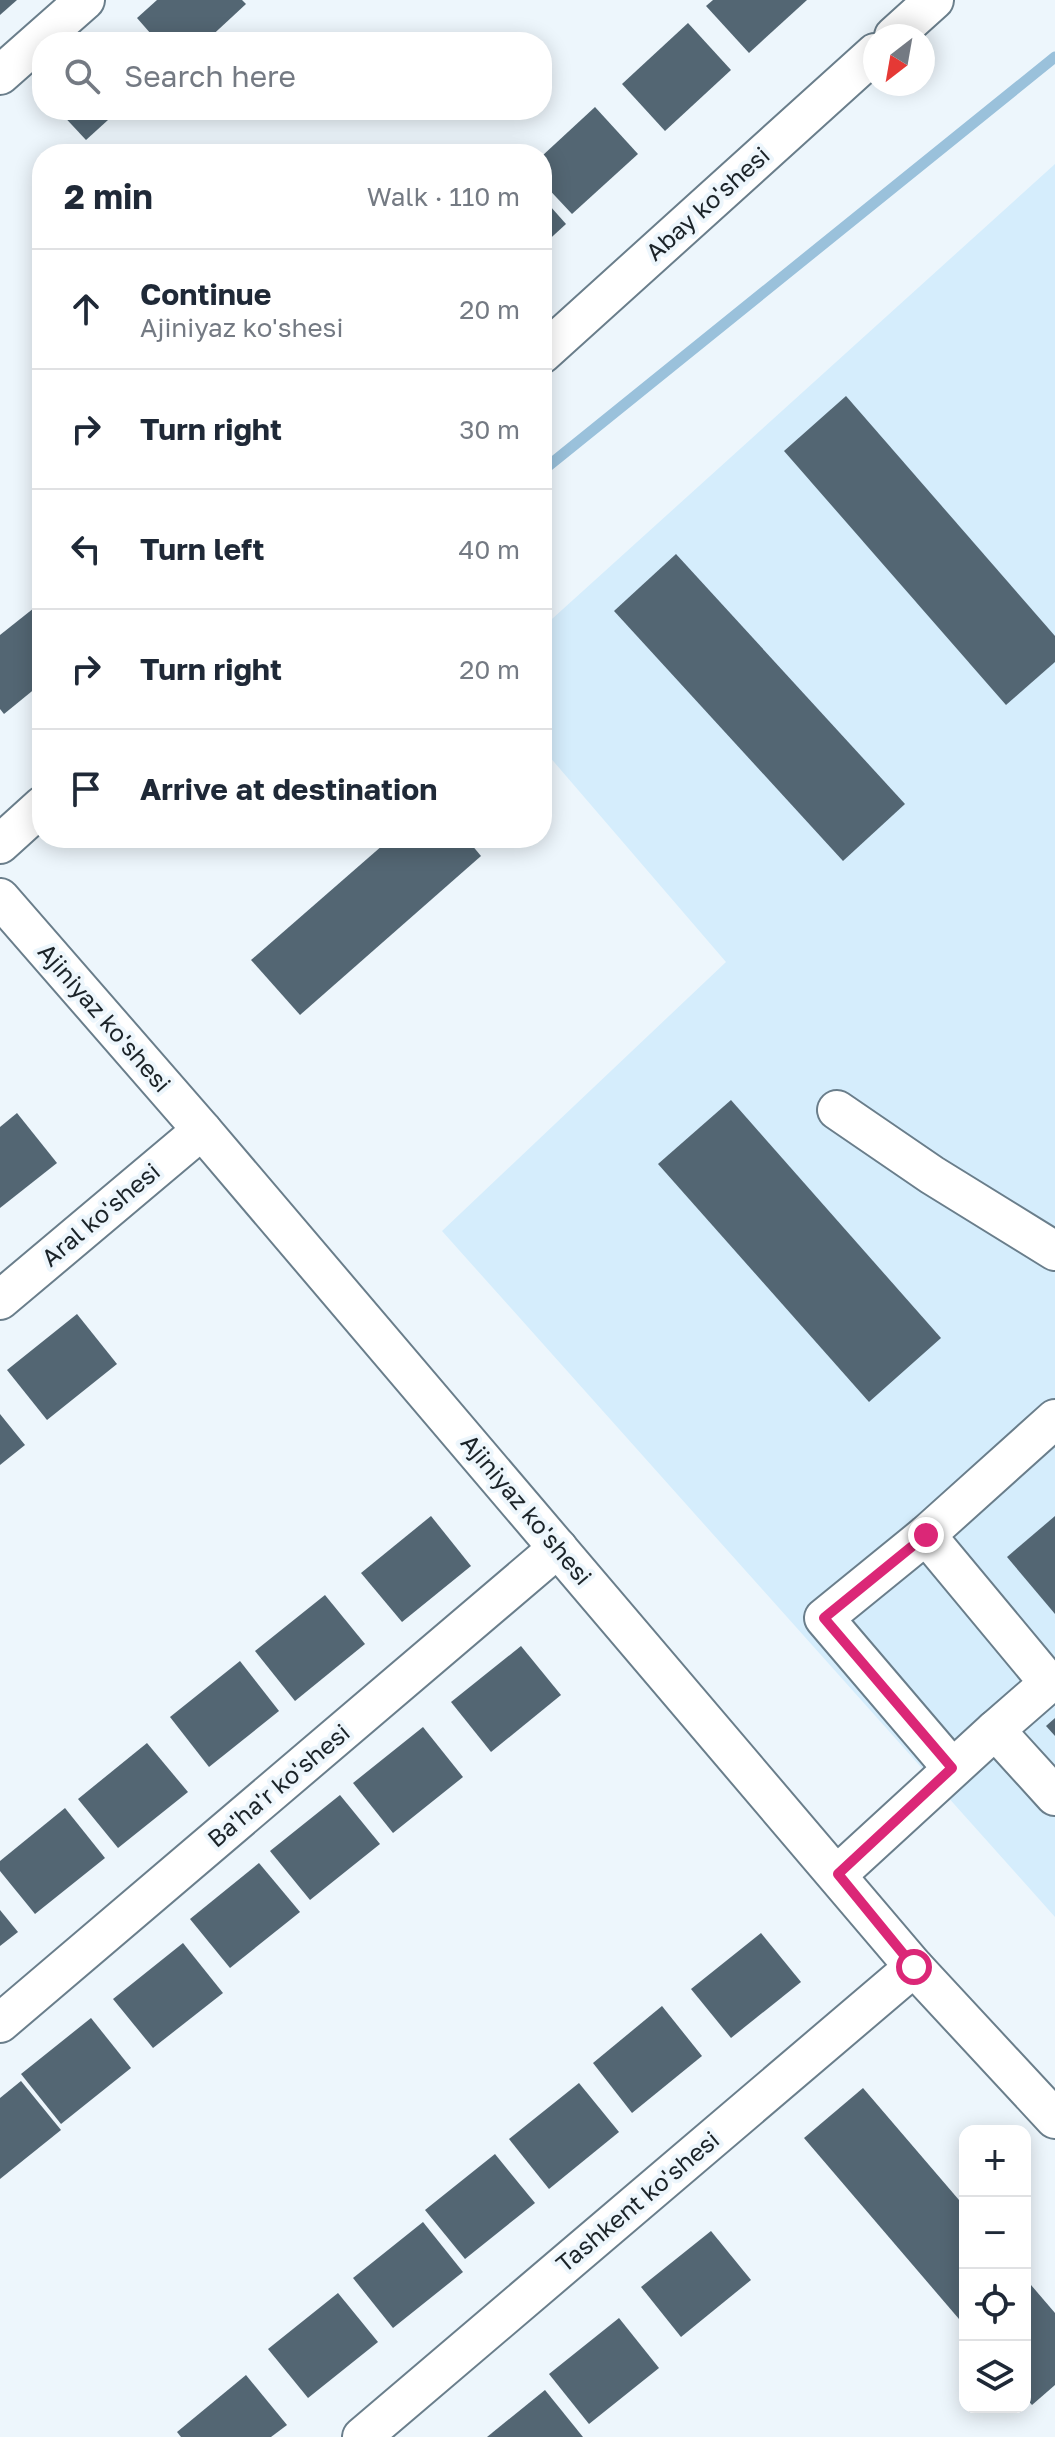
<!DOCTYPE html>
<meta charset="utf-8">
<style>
body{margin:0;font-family:"Golos Text",sans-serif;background:#f2f2f3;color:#1f2937}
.controls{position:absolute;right:24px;bottom:24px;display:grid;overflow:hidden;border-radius:16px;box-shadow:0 4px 20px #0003}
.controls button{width:72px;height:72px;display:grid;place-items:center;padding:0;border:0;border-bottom:2px solid #e0e1e3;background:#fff;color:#1f2937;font:40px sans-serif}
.compass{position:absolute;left:863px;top:24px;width:72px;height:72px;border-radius:50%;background:#fff;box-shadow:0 4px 20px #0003;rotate:211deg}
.stop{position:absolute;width:24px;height:24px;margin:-18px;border:6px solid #db2777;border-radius:50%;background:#fff}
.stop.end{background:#db2777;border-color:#fff;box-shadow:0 2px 8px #0008}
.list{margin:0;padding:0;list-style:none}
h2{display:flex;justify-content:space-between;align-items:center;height:104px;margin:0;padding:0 32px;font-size:34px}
h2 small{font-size:26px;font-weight:400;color:#747a83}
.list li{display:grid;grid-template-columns:52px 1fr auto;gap:24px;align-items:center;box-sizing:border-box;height:120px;padding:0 32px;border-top:2px solid #e0e1e3}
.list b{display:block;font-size:30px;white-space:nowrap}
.list p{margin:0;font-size:26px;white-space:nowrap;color:#747a83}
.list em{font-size:26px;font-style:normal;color:#747a83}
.icon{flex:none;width:44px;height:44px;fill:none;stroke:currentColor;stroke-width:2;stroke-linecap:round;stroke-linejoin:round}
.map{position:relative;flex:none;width:1055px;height:2437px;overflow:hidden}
.search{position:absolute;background:#fff;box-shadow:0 4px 20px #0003;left:32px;top:32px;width:520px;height:88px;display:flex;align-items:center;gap:20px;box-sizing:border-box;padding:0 28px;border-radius:32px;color:#747a83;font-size:30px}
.panel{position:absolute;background:#fff;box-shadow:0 4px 20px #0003;left:32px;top:144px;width:520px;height:704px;border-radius:32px}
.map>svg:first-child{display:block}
.built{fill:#d5edfc}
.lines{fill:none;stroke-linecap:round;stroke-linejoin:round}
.stream{stroke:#9ac1db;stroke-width:11}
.building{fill:#536673}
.street-casing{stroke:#6a7e8b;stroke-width:42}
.street{stroke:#fff;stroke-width:38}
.route{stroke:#db2777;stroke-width:10}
.labels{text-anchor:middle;stroke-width:8;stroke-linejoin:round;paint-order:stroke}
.street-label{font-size:24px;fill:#1b2328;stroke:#edf6fc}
</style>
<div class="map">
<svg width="1055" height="2437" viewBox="0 0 1055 2437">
<rect width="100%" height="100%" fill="#edf6fc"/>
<path class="built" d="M1055,164V1917L442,1231L726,962L542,748V628Z"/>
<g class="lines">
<path class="stream" d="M542,471L1055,57"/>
</g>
<g class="building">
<path d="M0,0H17L0,15Z"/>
<path d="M157,0H242L246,4L205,42H158L137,18Z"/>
<path d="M713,0H807L749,53L706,6Z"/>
<path d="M688,23L731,70L665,131L622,84Z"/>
<path d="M109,33L118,42H99Z"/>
<path d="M595,107L638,154L572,214L542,182V156Z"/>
<path d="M58,110H119L86,140Z"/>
<path d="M542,197L566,224L542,246Z"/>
<path d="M846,396L1055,636V662L1006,705L784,451Z"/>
<path d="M676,554L905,804L843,861L614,611Z"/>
<path d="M34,608L42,618V683L4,714L0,709V635Z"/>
<path d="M391,838H466L481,856L300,1015L251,960Z"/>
<path d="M731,1100L941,1338L869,1402L658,1164Z"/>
<path d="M17,1113L57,1163L0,1208V1127Z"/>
<path d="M77,1314L117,1364L47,1420L7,1370Z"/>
<path d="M0,1414L25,1445L0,1465Z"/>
<path d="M431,1516L471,1566L402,1622L361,1573Z"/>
<path d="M1055,1516V1614L1007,1557Z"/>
<path d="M325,1595L365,1644L295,1701L255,1651Z"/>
<path d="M521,1646L561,1695L491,1752L451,1702Z"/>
<path d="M240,1661L279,1711L209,1767L170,1717Z"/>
<path d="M1055,1718V1736L1046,1726Z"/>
<path d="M423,1727L463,1777L393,1833L353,1783Z"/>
<path d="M147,1743L188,1792L118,1848L78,1799Z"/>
<path d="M340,1795L380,1844L310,1900L270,1851Z"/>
<path d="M65,1808L105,1858L35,1914L0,1871V1861Z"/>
<path d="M259,1863L300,1912L230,1968L190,1919Z"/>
<path d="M0,1910L18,1932L0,1946Z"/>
<path d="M761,1933L801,1982L731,2038L691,1989Z"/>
<path d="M183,1943L223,1993L153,2048L113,1999Z"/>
<path d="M662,2006L702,2056L632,2113L593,2063Z"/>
<path d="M91,2018L131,2068L61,2124L21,2074Z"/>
<path d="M21,2081L61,2130L0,2179V2098Z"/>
<path d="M579,2083L619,2132L549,2189L509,2139Z"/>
<path d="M863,2088L965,2207V2326L804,2138Z"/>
<path d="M495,2154L535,2203L465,2259L425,2210Z"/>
<path d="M423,2222L463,2272L393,2328L353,2278Z"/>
<path d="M711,2231L751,2280L681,2337L641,2287Z"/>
<path d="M1025,2278L1055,2313V2385L1032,2405L1025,2397Z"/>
<path d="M338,2293L378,2342L308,2398L268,2349Z"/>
<path d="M619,2318L659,2368L589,2424L549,2374Z"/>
<path d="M246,2375L287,2425L271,2437H181L177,2432Z"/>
<path d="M545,2390L583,2437H487Z"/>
</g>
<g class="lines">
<defs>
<g id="street">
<path d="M894,36L934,0"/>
<path d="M0,75L85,0"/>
<path d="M542,354L875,53"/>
<path d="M0,844L42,806"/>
<path d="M0,898L202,1130L914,1967L1055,2119"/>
<path d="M837,1110L932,1175L1055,1251"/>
<path d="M0,1300L202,1130"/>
<path d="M926,1535L1049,1683L995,1730L1055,1796"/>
<path d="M952,1768L824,1618L926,1535L1055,1419"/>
<path d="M838,1874L995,1730"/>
<path d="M0,2023L558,1548"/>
<path d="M362,2437L914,1967"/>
</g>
</defs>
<use href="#street" class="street-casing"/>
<use href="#street" class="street"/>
</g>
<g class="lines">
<path class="route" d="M914,1967L838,1874L952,1768L824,1618L926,1535"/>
</g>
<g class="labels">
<g class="street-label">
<text transform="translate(708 204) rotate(-42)" y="8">Abay ko'shesi</text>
<text transform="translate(104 1018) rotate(49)" y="8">Ajiniyaz ko'shesi</text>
<text transform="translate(101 1215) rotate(-40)" y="8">Aral ko'shesi</text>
<text transform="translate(526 1510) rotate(50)" y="8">Ajiniyaz ko'shesi</text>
<text transform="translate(279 1786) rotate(-40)" y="8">Ba'ha'r ko'shesi</text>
<text transform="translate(638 2202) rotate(-40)" y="8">Tashkent ko'shesi</text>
</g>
</g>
</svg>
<div class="controls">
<button>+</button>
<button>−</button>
<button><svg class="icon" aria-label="locate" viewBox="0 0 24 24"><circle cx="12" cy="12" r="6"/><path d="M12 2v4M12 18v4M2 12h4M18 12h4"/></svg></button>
<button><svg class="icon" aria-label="layers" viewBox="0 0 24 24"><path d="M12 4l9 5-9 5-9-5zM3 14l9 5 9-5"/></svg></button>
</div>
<svg class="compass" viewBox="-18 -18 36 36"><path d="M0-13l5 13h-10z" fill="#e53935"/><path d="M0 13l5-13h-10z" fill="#747a83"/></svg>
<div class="stop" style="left:914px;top:1967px"></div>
<div class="stop end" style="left:926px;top:1535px"></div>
<div class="search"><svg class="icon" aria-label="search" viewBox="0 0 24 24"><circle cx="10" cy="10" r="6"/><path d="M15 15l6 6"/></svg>Search here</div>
<section class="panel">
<h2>2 min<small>Walk · 110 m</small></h2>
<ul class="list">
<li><svg class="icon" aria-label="ahead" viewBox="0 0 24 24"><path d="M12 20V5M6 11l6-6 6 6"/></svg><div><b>Continue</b><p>Ajiniyaz ko'shesi</p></div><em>20 m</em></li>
<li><svg class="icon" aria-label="right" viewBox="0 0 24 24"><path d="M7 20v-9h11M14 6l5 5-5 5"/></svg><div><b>Turn right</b></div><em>30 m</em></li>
<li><svg class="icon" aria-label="left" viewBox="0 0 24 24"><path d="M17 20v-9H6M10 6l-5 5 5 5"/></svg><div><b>Turn left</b></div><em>40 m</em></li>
<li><svg class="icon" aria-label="right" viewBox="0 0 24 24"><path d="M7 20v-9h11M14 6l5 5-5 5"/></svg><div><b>Turn right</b></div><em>20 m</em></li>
<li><svg class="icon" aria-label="arrive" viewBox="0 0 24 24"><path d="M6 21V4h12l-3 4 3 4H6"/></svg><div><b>Arrive at destination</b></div></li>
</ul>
</section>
</div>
